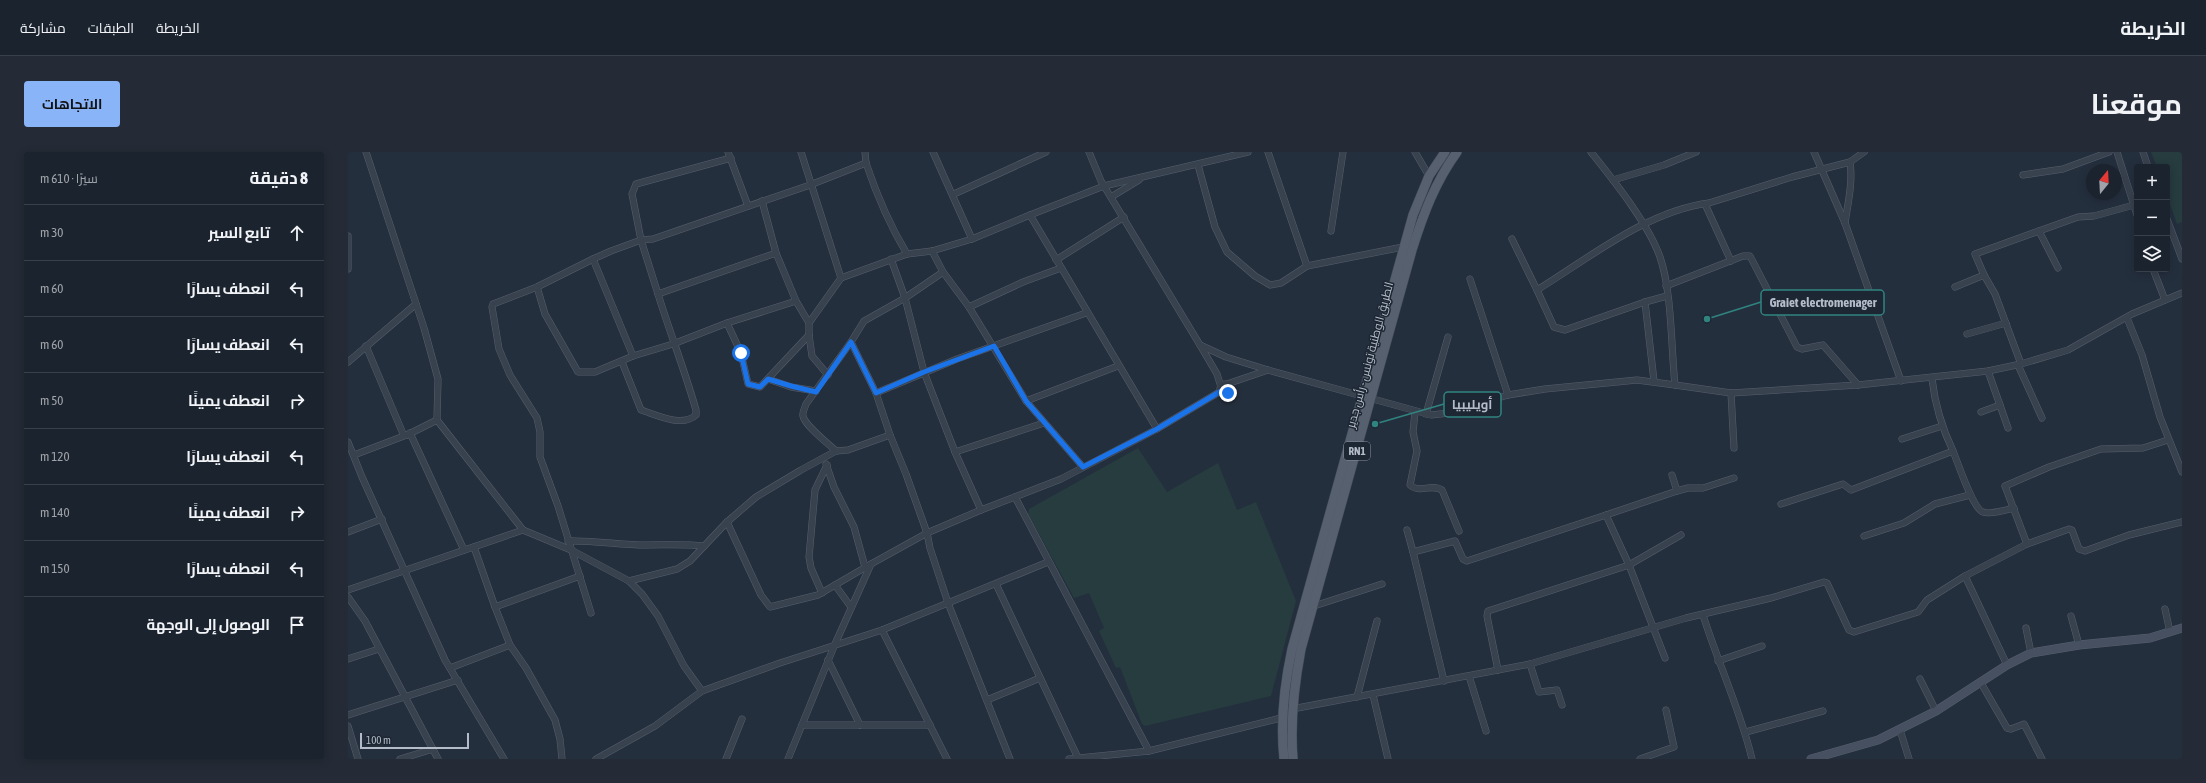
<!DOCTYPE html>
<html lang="ar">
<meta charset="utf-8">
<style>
body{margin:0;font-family:"Asap Condensed",Cairo,sans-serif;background:#242b36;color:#f1f3f6;direction:rtl}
.controls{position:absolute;right:12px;top:12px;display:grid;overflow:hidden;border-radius:4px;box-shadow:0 2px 10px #0003}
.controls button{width:36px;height:36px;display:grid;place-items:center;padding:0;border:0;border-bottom:1px solid #39404a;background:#1b232e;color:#f1f3f6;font:20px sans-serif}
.compass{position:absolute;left:1738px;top:12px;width:36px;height:36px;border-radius:50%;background:#1b232e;box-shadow:0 2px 10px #0003;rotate:18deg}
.scale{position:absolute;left:12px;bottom:10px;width:109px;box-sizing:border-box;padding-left:4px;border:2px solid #b4bcc9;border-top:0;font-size:11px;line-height:14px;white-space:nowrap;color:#b4bcc9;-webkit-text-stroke:3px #1d2633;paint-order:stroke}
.stop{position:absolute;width:12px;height:12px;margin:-9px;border:3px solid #1a73e8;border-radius:50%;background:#fff}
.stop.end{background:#1a73e8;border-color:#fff;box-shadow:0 1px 4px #0008}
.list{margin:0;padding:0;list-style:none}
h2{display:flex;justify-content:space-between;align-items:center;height:52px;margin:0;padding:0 16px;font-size:17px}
h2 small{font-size:13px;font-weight:400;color:#a0a4aa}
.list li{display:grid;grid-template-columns:26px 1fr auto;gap:12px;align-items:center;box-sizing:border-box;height:56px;padding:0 16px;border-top:1px solid #39404a}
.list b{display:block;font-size:15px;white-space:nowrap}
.list em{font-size:13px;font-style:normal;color:#a0a4aa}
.icon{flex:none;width:22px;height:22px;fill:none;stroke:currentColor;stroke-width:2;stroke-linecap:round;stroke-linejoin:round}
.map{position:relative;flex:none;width:1834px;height:607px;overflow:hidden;direction:ltr;border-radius:4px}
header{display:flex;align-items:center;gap:24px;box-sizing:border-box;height:56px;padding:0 20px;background:#1b232e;border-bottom:1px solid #39404a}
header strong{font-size:19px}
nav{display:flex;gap:22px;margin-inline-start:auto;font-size:14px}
.intro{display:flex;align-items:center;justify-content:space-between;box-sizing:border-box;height:96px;padding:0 24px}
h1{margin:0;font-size:28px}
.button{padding:10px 18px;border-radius:4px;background:#8ab4f8;color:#111;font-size:14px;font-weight:700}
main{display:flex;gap:24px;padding:0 24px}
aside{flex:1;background:#1b232e;border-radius:4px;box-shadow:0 2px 10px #0003}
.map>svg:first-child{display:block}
.green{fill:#263c3f}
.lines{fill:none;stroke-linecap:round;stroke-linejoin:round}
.street-casing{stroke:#565f6c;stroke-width:7}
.secondary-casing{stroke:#565f6c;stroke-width:9}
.primary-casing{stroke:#414a57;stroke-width:10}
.street{stroke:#38414e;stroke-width:6}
.secondary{stroke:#465061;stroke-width:8}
.primary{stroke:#56606e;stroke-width:9}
.route{stroke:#1a73e8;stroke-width:5}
.labels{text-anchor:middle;stroke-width:3;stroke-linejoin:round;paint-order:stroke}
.shield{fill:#1d2633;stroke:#878f9c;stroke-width:1}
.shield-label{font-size:11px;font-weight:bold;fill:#b4bcc9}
.street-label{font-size:12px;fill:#b4bcc9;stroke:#1d2633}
.leader{fill:none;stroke:#308480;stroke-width:1.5}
.callout-dot{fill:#308480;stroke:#1d2633;stroke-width:1.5}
.callout{fill:#1d2633;stroke:#308480;stroke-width:1.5}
.callout-label{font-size:13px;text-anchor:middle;font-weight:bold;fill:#b4bcc9}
</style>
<header>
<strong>الخريطة</strong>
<nav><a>الخريطة</a><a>الطبقات</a><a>مشاركة</a></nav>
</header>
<div class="intro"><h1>موقعنا</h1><a class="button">الاتجاهات</a></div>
<main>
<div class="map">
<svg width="1834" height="607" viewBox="0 0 1834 607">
<rect width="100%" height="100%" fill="#242f3e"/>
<g class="green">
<path d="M1803,0H1834V70L1829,72L1819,44V15H1809Z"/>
<path d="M790,296L819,340L870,311L889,358L908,350L948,449L923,544L797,574L794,572L772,515L768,516L751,479L756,476L741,441L726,446L680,362L681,357Z"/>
</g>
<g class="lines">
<defs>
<g id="street">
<path d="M18,0L76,176L90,227L89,268L175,378L223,398L281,429L294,442L310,464L336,514L354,539L432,511L534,478L599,607"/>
<path d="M380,0L400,54"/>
<path d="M453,0L493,126"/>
<path d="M517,0L518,11"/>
<path d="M585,0L624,87"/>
<path d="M741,0L753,29L852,193L878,205L920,218L1083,263L1101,261L1160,243L1197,237L1289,228L1327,233C1323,195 1324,140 1312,105C1300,71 1266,29 1243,0"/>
<path d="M920,0L959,114"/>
<path d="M1067,0L1081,24"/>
<path d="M1466,0L1497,71L1553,229"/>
<path d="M1769,0L1789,63"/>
<path d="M1795,0L1800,15"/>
<path d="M850,13L867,75L879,100L907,124L922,133L933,131L959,114L1055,95"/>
<path d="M1675,23L1715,17L1761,0"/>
<path d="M1265,28L1316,13L1348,0"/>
<path d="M606,42L698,0"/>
<path d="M763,45L791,28"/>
<path d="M414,49L428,101"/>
<path d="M1357,52L1383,109"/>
<path d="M1819,67L1834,107"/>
<path d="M1497,71C1500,51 1505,30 1502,10"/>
<path d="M983,79L995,0"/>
<path d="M1691,79L1710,116"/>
<path d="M0,84V117"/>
<path d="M1164,87L1189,138C1241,106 1299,59 1361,51L1444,25L1502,10L1516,0"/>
<path d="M584,99L595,120L621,155L678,249L735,315"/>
<path d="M708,108L776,65"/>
<path d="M1805,117L1817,148"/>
<path d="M595,120L557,146L576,220L607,300L633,358"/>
<path d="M1636,123L1627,102L1730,65L1746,64L1786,53"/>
<path d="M1122,127L1160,243"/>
<path d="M1318,134L1395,104H1402L1449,195L1454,197L1475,193L1510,233"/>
<path d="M189,135L197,162L230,220H247L285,204L325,192L379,171"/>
<path d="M1607,135L1636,123L1647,142L1673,212"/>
<path d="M1189,138L1206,175L1217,178L1297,150"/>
<path d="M448,149L379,171L393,201L400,232L412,235L461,183V171L493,126L559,102L584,99L624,87L682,63"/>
<path d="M621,155L675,130L713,116"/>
<path d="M1779,166L1794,203L1812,265L1834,320"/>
<path d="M461,171L448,149L428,101L310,142L293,88L305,87L462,33L518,11C529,44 541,72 559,102"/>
<path d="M1619,182L1658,171"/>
<path d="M461,183L464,204L480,223"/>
<path d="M503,190L516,169L557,146L543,107"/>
<path d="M852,193L869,222L873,235"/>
<path d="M285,204L245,107L263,99L293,88L284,42L288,32L383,6"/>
<path d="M0,210L68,152"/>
<path d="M274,210L293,258C309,263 334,276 348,263V258C337,219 322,181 310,142"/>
<path d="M1670,213L1694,266"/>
<path d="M1640,219L1660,276"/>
<path d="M420,227L443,235L468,239"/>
<path d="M1584,227C1587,253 1594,276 1605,299"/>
<path d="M1306,229L1297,150L1319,144"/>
<path d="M879,232L920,218"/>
<circle cx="877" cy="237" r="5"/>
<path d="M1327,233L1383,241L1510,233L1640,219L1673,212L1720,198L1784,162L1834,141"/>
<path d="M528,241L609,207L738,161"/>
<path d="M1383,241L1386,296"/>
<path d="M678,249L770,214"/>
<path d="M1067,260L1065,280L1069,299L1062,333C1072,342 1083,331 1094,338L1111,379"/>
<path d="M1633,260L1652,253"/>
<path d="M1078,262L1100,185"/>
<path d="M809,277L682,63L756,34L900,0"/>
<path d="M62,281L116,398"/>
<path d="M59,283L89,268"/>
<path d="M1554,287L1594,274"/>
<path d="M0,290L14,325L97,508L156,607"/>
<path d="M488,299C481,292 457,274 455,264C454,260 457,256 458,252L503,190L528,241L542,283L558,322L579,381L582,396L600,451L662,607"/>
<path d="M607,300L696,271"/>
<path d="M6,303L56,284L18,194"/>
<path d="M478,312L486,335L506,375L517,415"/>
<path d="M1324,323L1329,339"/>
<path d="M667,345L801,599"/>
<path d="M1433,352L1495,332L1503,338L1605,299C1610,311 1625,357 1635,360C1642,363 1658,358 1666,356"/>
<path d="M1258,363L1329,339L1340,336H1355L1386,326"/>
<path d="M379,370L408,345L453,318L488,299L500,298L542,283"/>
<path d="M1059,378L1065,400L1107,389L1115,407L1119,409L1258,363L1281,413L1317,506"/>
<path d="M0,380L34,367"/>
<path d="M1516,384L1556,371L1587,352L1622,343"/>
<path d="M220,389C246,388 272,393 298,393C318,393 337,392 356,394"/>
<path d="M1679,392L1657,334L1701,315L1753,297L1795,296L1820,288"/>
<path d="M126,395L147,455L232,424"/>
<path d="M1065,400L1096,529"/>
<path d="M281,429L329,417L342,409L379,370L413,443L422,455L470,443L523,412"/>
<path d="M648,432L730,606"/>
<path d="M487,433L503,455"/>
<path d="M0,438L175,378"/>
<path d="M474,441L463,416L461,405L467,338L479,313"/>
<path d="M0,445L17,469L90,607"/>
<path d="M966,454L1034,432"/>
<path d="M147,455L162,493L178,516L207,568L212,587L214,607"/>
<path d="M1817,457L1822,480"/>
<path d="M243,461L210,354L192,305V280L189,266L162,223L151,197L144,155L145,152L189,135L245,107"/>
<path d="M1355,463C1370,511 1392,557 1404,607"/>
<path d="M1723,464L1731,493"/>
<path d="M1678,476L1683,501"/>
<path d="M534,478L700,410"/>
<path d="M0,507L31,497"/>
<path d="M480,508L512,573"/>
<path d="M1370,509L1414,494"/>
<path d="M1182,512L1191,540L1209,538L1214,553"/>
<path d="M1659,513L1617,424L1679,392L1721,377L1724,378L1731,397L1737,399L1781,383L1834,370"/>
<path d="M102,516L162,493"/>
<path d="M1150,518L1139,464L1140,459L1281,413L1333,383"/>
<path d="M1121,524L1138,579"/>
<path d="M1572,527L1588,559"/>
<path d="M1633,531L1659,576L1663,577L1676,572L1694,607"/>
<path d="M1025,543L1040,607"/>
<path d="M1009,545L1029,469"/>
<path d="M639,548L692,526"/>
<path d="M944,557L1182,512L1338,466L1423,446L1476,430L1479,431L1501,478L1506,480L1570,460L1579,448L1617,424"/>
<path d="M0,563L110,528"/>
<path d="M454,573H582"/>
<path d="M0,574L10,607"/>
<path d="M1552,578L1561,607"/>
<path d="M1398,580L1475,559"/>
<path d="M52,607L85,597"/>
<path d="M248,607L307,574L354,539"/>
<path d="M378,607L394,567"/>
<path d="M440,607L487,492L523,412L579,381L633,358L713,327L809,277L873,239"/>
<path d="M721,607L801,599L933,566"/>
<path d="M1292,607L1326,595L1318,558"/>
</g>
<path id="secondary" d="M1463,607L1530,588L1588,559L1659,513L1683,501L1731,493L1802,486L1834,476"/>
<g id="primary">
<path d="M936,607C932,569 936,534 944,497L1065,63L1081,24L1097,0"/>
<path d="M945,607C942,570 946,534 953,497L1064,98C1075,63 1087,30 1109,0"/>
</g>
</defs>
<use href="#street" class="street-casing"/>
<use href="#secondary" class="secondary-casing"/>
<use href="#primary" class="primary-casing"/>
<use href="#street" class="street"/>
<use href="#secondary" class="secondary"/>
<use href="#primary" class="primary"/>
</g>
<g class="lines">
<path class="route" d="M393,201L400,232L412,235L420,227L443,234L468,240L503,190L528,241L576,220L646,194L678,249L735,315L809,277L873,239L880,241"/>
</g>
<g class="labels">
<rect class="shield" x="996" y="290" width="26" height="18" rx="3"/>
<g class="shield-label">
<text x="1009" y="303">RN1</text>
</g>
<g class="street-label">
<text transform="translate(1022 203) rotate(-75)" y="4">الطريق الوطنية تونس - رأس جدير</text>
</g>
</g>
<path class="leader" d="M1359 167L1413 150M1027 272L1096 252"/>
<g class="callout-dot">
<circle cx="1359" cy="167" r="4"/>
<circle cx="1027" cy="272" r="4"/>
</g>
<g class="callout">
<rect x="1413" y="138" width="123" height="25" rx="4"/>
<rect x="1096" y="240" width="57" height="25" rx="4"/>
</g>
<g class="callout-label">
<text x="1475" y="155">Graiet electromenager</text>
<text x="1124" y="257">أويليبيا</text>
</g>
</svg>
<div class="controls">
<button>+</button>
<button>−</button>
<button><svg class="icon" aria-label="layers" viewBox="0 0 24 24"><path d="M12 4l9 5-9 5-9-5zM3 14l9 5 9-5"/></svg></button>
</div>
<svg class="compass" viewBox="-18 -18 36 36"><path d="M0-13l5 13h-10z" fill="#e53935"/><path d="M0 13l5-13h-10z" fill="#a0a4aa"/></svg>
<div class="scale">100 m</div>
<div class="stop" style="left:393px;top:201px"></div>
<div class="stop end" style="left:880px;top:241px"></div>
</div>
<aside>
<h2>8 دقيقة<small>سيرًا · 610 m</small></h2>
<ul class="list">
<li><svg class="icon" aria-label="ahead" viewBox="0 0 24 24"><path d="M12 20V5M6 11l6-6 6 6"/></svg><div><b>تابع السير</b></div><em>30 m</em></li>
<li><svg class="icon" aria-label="left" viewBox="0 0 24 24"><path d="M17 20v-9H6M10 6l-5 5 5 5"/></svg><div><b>انعطف يسارًا</b></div><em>60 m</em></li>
<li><svg class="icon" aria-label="left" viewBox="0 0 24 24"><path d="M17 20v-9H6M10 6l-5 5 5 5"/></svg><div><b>انعطف يسارًا</b></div><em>60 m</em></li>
<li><svg class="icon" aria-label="right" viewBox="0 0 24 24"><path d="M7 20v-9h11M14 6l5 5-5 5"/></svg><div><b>انعطف يمينًا</b></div><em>50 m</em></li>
<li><svg class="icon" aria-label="left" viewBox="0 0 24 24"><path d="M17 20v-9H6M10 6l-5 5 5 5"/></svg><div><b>انعطف يسارًا</b></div><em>120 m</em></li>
<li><svg class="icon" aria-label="right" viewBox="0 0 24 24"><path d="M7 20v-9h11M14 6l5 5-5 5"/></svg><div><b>انعطف يمينًا</b></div><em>140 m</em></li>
<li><svg class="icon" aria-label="left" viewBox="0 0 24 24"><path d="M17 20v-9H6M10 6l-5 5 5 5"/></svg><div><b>انعطف يسارًا</b></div><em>150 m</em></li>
<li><svg class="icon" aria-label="arrive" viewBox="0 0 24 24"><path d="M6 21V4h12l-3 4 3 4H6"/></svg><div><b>الوصول إلى الوجهة</b></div></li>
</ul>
</aside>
</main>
